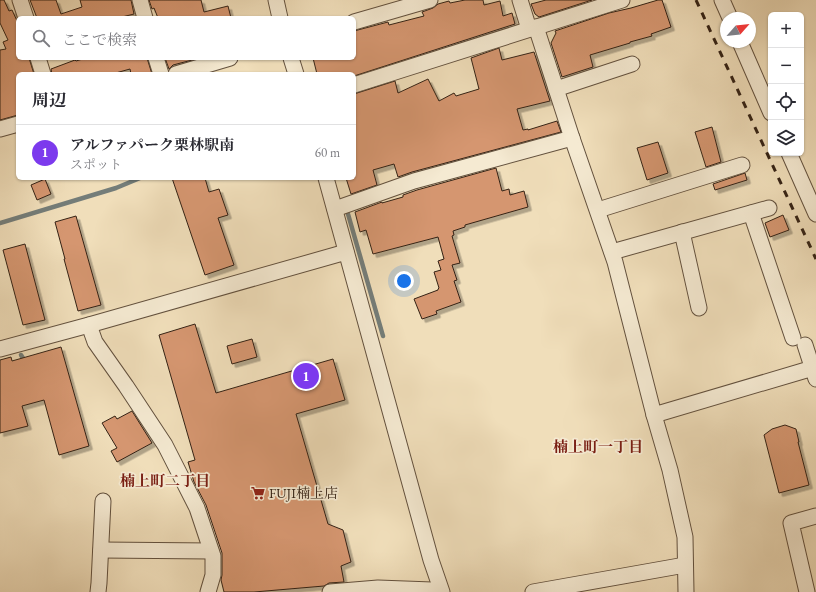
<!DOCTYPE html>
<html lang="ja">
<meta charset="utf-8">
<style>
body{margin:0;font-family:"EB Garamond","Noto Serif JP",serif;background:#f7f7f7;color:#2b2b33}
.controls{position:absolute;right:12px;top:12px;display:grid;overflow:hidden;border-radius:6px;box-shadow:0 1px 3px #0004}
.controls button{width:36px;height:36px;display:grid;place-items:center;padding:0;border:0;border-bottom:1px solid #e1e1e2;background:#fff;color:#2b2b33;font:20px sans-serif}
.compass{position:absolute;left:720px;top:12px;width:36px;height:36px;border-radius:50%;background:#fff;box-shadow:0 1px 3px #0004;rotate:63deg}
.you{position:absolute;left:404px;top:281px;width:14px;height:14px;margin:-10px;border:3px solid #fff;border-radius:50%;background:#1a73e8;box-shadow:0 0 0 6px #1a73e833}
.badge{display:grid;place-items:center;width:26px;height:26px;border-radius:50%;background:#7c3aed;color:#fff;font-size:13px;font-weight:700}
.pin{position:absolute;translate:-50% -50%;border:2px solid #fff;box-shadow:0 1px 4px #0006}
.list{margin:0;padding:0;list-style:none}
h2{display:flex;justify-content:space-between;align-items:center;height:52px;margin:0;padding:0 16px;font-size:17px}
h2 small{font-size:13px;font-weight:400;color:#7c7c81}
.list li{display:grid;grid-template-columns:26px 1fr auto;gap:12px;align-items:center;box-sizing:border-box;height:56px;padding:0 16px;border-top:1px solid #e1e1e2}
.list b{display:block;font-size:15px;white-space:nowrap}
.list p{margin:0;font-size:13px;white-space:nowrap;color:#7c7c81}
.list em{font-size:13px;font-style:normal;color:#7c7c81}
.icon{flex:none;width:22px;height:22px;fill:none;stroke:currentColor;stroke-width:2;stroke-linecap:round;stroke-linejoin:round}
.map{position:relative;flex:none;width:816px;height:592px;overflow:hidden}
.search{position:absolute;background:#fff;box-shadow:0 1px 3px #0004;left:16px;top:16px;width:340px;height:44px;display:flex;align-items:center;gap:10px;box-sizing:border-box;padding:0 14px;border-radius:6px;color:#7c7c81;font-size:15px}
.panel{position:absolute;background:#fff;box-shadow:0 1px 3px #0004;left:16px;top:72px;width:340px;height:108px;border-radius:6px}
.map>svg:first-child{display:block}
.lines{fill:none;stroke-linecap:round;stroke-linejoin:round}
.stream{stroke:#747d79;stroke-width:4.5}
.building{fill:#d59670;stroke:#342215;filter:url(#shadow)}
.minor-casing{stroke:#63513e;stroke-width:17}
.minor{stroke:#f5ead2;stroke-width:15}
.rail{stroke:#342215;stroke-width:3;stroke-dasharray:7 7;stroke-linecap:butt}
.labels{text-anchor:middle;stroke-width:3.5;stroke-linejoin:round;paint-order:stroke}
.poi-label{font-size:14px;fill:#342215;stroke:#f5ead2;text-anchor:start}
.neighbourhood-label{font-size:15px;font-weight:bold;fill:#7a1f14;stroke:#f5ead2}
</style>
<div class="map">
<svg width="816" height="592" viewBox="0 0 816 592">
<defs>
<filter id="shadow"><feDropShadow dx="3.5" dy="3.5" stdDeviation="0" flood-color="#0004"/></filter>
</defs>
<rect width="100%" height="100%" fill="#f0deba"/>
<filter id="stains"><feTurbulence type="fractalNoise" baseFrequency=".005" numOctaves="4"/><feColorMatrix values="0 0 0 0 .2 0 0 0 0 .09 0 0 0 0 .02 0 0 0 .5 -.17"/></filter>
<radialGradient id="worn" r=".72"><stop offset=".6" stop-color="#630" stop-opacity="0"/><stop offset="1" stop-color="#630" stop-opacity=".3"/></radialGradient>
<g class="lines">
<g class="stream">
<path d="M348,214L383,336"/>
<path d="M0,223L116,188L140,178"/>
<path d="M21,355L26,363"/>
</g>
</g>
<g class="building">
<path d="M0,0H4L9,11L12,10L18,23V58H29L34,74H18V115L0,120V50L6,49L3,42L8,40L0,23Z"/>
<path d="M30,0H56L61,14L82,7L80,0H131L134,14L118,18H37Z"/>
<path d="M149,0H201L204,12L228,6L231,18H158L154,8L152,9Z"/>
<path d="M465,0H483L484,5L500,1L503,16L512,13L515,24L354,76V74H317L313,58H354V31L388,22L389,25L424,16L422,12L433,8L438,4L449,1L450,3Z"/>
<path d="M546,0H592L539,17L535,14L531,4Z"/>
<path d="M658,0H662L671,27L651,34L652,36L630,42V43L590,55L593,67L562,77L551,43L556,33L555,31L609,13L631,8Z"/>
<path d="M499,48L502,60L534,52L550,101L517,109L523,130L528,129V130L557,121L561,132L412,172L398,177L394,164L373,170L377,185L351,194L346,178H354V94L395,81L398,93L428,79L439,101L454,93L456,96L479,89L471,58Z"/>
<path d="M86,58H147L152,74H131L130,69L112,74H52L51,69L75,60L76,61Z"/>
<path d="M165,58H196V59L173,65L169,69Z"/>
<path d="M712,127L721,162L706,167L695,132Z"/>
<path d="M658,142L668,173L647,180L637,148Z"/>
<path d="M496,168L502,191L509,189L510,195L524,191L528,207L465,225V227L453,231L454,235L452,236L460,263L452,265L457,280L454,281L461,302L436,311L437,314L422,319L414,299L438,290V289L439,288L434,272L441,270L438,261L444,259L438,237L373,254L366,230L360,232L355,212L382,202V203L403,197V195L417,190Z"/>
<path d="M745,173L747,180L715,190L713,184Z"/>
<path d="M172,178H205L209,192L219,189L228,215L218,218L234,265L205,275Z"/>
<path d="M45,179L51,194L37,200L31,185Z"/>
<path d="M783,215L789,230L770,237L765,223Z"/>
<path d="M76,216L101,305L78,311L64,259H65L55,222Z"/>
<path d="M25,244L45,320L23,325L3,250Z"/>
<path d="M195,324L216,393L333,359L345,400L296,414L328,524L343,530L351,562L341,566L344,582L329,583L324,586L254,592H224L221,580L222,575V553L206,505L194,482L188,462L195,460L159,335Z"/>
<path d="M252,339L257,357L232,364L227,346Z"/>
<path d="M61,347L89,446L59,455L44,400L22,406L28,426L0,433V360L11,357L12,361Z"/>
<path d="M132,411L152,443L117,462L111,451L117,448L102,423L115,416L117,419Z"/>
<path d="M785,425L796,429L799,442H798L809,485L779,493L764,435L772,429Z"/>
</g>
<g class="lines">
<defs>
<g id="minor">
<path d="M20,0L26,18"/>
<path d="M140,0L145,18"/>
<path d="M276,0L280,18"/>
<path d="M520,0L529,29"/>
<path d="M722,0L730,18"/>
<path d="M354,22L430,0"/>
<path d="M536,27L572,138L615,262L654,415L670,470L685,537L686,592"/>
<path d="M740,42L771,113"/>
<path d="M38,58L43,74"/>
<path d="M156,58L161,74"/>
<path d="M291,58L296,74"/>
<path d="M176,74L230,58"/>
<path d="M354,85L622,0"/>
<path d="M556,89L632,64"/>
<path d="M0,129L18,124"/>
<path d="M789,153L816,214"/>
<path d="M326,178L431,560L442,592"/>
<path d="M335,209L414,181L572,138"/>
<path d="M598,210L742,165"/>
<path d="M751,213L793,338"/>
<path d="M682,232L699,308"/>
<path d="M612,252L769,208"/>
<path d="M89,325L95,342L126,386L165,445L197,508L213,556V575L208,592"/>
<path d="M805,345L816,379"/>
<path d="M0,349L89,325L346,252"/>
<path d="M654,415L813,368"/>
<path d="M101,550L211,551"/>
<path d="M98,592L99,583L103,501"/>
<path d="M330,592L378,588L432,590L438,592"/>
<path d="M533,592L685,565"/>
<path d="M807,592L791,523L816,516"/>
</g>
</defs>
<use href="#minor" class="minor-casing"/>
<use href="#minor" class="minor"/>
<path class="rail" d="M696,0L816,259"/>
</g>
<defs>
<symbol id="supermarket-bare" viewBox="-9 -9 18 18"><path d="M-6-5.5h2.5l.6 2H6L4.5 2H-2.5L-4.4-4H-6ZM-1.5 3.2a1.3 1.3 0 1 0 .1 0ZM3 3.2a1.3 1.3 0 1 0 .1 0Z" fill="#8f2418" stroke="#f5ead2" stroke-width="2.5" paint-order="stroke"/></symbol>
</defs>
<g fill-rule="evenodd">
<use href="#supermarket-bare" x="248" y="483" width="20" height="20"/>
</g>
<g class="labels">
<g class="poi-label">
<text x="269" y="498">FUJI楠上店</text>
</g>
<g class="neighbourhood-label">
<text x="598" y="452">楠上町一丁目</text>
<text x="165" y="486">楠上町二丁目</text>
</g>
</g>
<rect width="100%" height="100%" filter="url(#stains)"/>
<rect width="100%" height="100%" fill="url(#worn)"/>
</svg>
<div class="controls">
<button>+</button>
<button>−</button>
<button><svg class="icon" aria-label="locate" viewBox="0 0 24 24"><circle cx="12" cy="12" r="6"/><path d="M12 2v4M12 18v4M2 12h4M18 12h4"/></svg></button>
<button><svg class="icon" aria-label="layers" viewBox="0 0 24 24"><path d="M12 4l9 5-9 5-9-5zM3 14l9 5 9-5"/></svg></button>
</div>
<svg class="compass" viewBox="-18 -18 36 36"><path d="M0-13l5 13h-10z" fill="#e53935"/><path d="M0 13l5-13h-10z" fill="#7c7c81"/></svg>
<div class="you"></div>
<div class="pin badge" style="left:306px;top:376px">1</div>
<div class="search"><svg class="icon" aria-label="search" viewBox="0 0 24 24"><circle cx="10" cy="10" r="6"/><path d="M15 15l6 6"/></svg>ここで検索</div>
<section class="panel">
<h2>周辺<small></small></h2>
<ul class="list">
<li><span class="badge">1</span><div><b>アルファパーク栗林駅南</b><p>スポット</p></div><em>60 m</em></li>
</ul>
</section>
</div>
